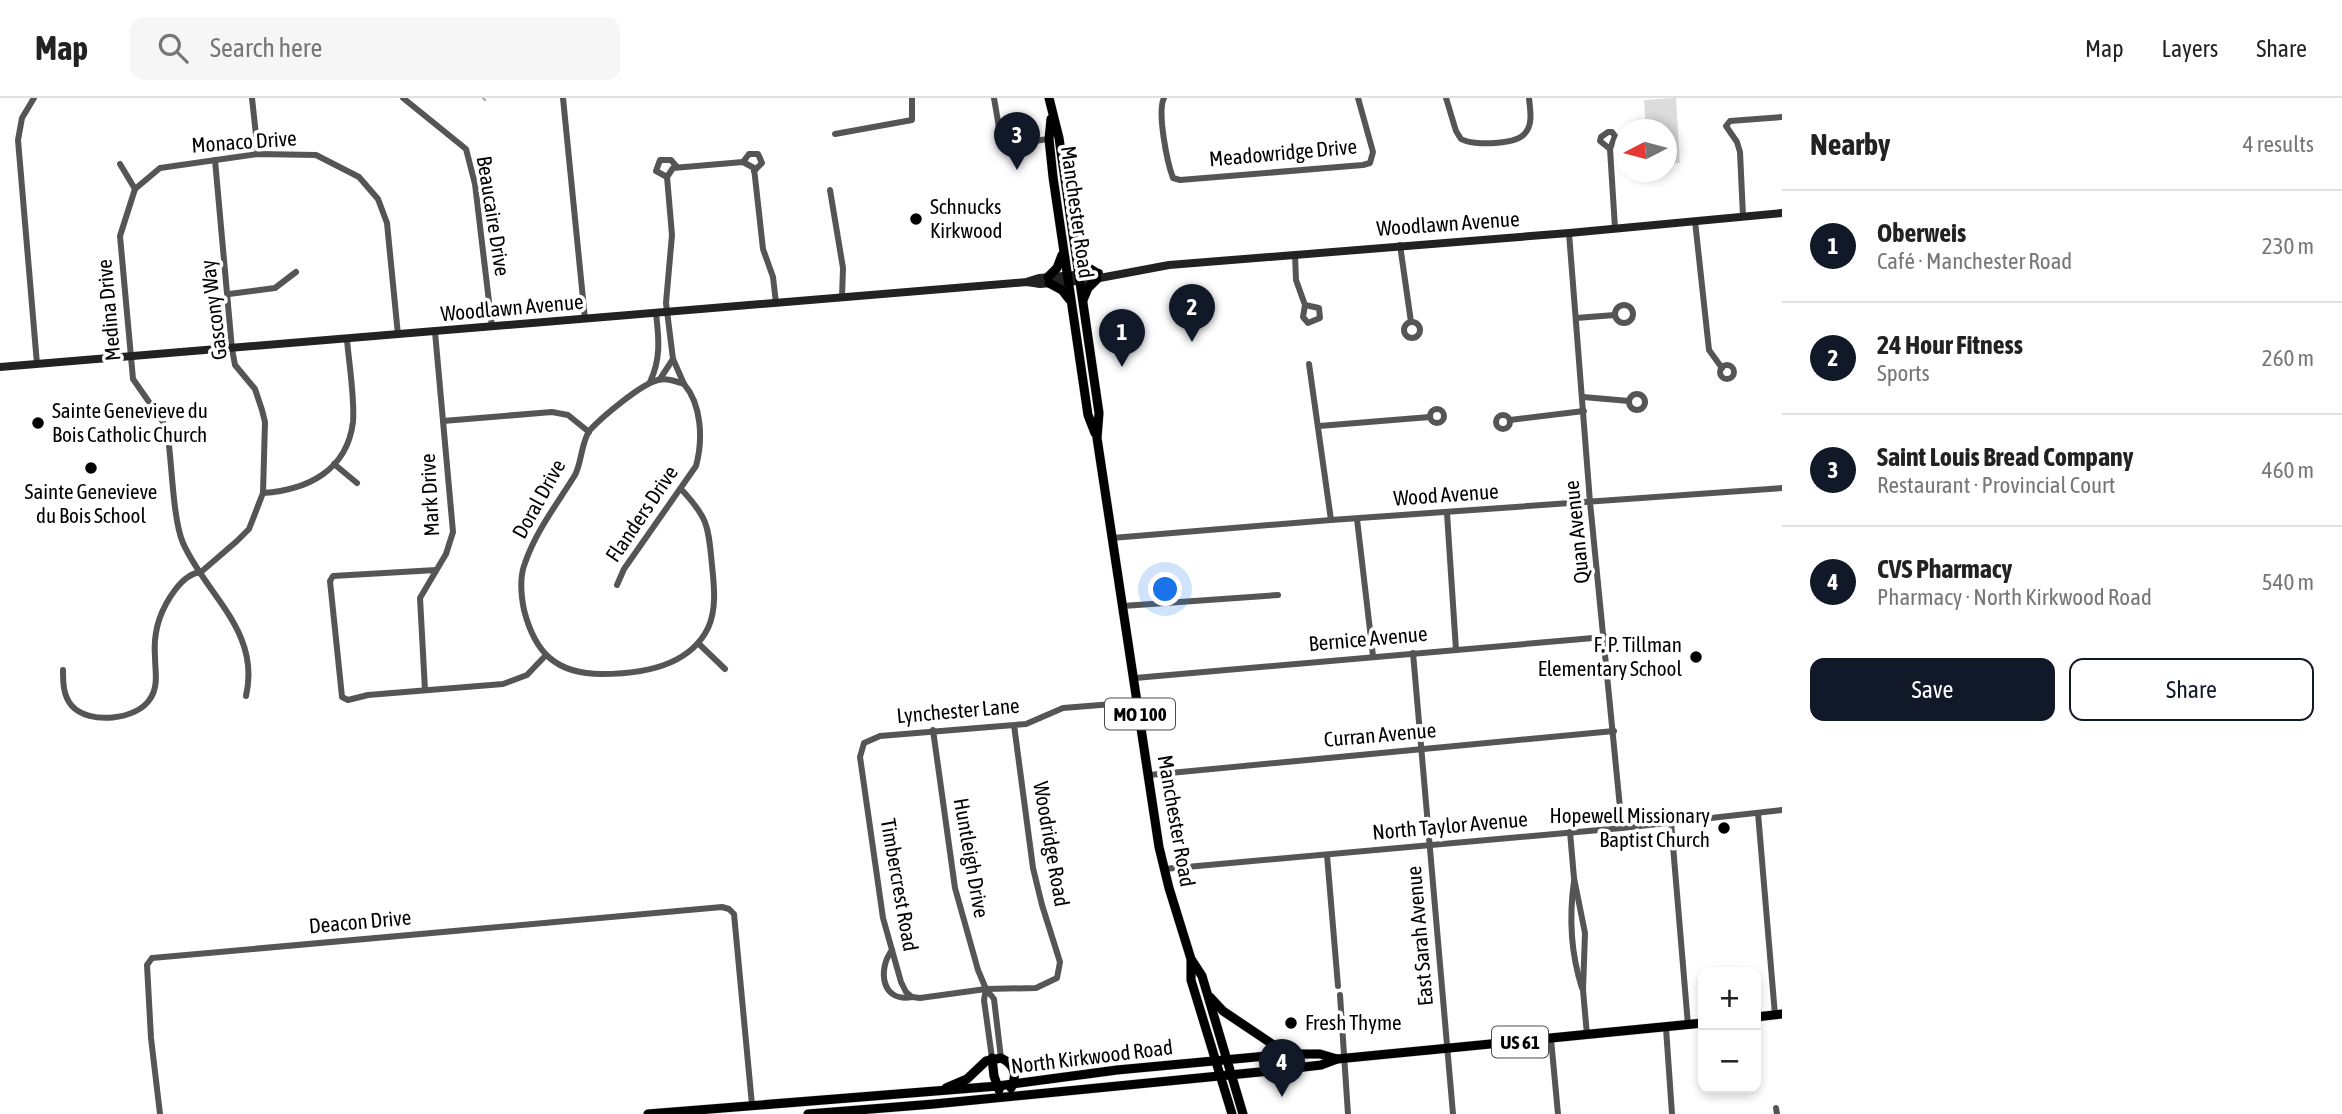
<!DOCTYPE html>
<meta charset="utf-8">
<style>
body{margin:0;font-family:"Asap Condensed",sans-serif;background:#f6f6f6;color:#222}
.controls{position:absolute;right:21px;bottom:21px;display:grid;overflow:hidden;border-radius:14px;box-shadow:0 4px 10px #0003}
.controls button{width:63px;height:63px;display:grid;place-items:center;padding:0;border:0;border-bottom:2px solid #e0e0e0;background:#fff;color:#222;font:35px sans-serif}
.compass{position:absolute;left:1614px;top:21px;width:63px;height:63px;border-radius:50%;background:#fff;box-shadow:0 4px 10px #0003;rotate:264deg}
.you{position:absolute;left:1166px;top:492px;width:24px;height:24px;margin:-18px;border:5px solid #fff;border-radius:50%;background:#1a73e8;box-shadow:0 0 0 10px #1a73e833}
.badge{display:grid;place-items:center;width:46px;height:46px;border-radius:50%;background:#111827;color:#fff;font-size:23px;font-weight:700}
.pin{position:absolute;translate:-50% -58px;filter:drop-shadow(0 2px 4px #0008)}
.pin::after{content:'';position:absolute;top:37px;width:24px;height:21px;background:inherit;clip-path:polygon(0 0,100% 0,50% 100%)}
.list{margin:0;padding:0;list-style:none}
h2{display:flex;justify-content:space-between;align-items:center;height:91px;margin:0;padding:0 28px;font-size:30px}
h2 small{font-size:23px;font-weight:400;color:#767676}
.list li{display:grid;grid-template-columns:46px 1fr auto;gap:21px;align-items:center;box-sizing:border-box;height:112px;padding:0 28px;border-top:2px solid #e0e0e0}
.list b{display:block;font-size:26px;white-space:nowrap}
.list p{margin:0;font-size:23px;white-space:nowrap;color:#767676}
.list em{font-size:23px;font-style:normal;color:#767676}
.actions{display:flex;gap:14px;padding:21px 28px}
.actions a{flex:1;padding:16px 0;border:2px solid #111827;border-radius:14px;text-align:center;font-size:24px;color:#111827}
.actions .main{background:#111827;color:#fff}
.icon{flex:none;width:38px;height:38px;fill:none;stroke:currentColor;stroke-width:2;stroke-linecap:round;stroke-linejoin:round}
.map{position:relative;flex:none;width:1782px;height:1016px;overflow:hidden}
header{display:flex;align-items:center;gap:42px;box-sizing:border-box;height:98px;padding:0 35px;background:#fff;border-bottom:2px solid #e0e0e0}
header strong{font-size:33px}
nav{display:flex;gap:38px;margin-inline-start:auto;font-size:24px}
.search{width:490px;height:63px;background:#f6f6f6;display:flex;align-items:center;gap:18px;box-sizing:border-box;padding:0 24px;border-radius:14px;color:#767676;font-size:26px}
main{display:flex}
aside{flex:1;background:#fff}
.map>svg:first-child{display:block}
.green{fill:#dcdcdc}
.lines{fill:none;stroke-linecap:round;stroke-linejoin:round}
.stream{stroke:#a3a3a3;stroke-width:2}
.primary-casing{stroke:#dbdbdb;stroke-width:10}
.street{stroke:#555;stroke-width:6}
.secondary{stroke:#222;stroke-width:8}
.primary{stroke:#000;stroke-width:9}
.poi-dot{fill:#000;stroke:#fff;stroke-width:2.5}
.labels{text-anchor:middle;stroke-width:7;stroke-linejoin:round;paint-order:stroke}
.shield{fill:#fff;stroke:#4c4c4c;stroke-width:2}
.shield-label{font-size:19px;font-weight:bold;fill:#000}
.street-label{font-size:21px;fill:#000;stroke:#fff}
.poi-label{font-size:21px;fill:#000;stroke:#fff;text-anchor:start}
</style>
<header>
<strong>Map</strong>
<div class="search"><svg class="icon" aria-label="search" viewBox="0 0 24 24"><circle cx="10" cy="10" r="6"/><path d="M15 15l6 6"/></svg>Search here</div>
<nav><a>Map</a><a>Layers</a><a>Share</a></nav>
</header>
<main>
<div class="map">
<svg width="1782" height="1016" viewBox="0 0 1782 1016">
<rect width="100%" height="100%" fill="#fff"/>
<path class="green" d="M1676,0L1680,65L1667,66L1666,32L1646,31L1644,2Z"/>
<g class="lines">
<path class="stream" d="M483,0L485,2"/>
<defs>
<g id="primary">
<path d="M1049,0L1059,40L1099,315L1097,340L1159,749L1169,790L1191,861L1202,878L1243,1016"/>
<path d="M1051,21L1049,41L1053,79L1088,317L1095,335"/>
<path d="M1077,159L1084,167L1097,175"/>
<path d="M1048,179L1057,170L1062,157"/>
<path d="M1049,185L1062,192L1069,201"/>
<path d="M1083,202L1088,190L1097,181"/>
<path d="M1191,863V882L1232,1016"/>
<path d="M1210,899L1223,913L1287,956"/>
<path d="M1756,919L1782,916"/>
<path d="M992,960L994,978L999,992"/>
<path d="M946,990L967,981L986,963L1001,960C1014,966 1018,977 1011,990"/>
<path d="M648,1016L998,988L1117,972L1287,956H1320L1337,961"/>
<path d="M808,1016L934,1006L1270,973L1321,967L1337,961L1703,925"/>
</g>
</defs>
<use href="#primary" class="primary-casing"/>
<g class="street">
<path d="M34,0L22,20L18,42L37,266"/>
<path d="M252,0L258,56"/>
<path d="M403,0L466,51L475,86L492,229"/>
<path d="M563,0L585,221"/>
<path d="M994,0L1002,47L1049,41"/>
<path d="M1164,0C1157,14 1167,64 1173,80L1180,82L1363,67L1370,65L1373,54L1358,0"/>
<path d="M1446,0L1456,33L1461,41C1473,48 1518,47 1526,34C1533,25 1530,11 1529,0"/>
<path d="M835,36L912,22V0"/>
<path d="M1610,51L1615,38L1612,34H1608L1601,39L1600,43L1610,51L1615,130"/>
<path d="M743,64L749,56H758L762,65L754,73"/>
<path d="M120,66L135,91"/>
<path d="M667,79L656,73L660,62H671L677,69"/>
<path d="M135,91L120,138L133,281L163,324L168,339C172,367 173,422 183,445C206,497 261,533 246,598"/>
<path d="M135,91L160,70L258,56L316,57L359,79L378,101L387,125L398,237"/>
<path d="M830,92L843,170L842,199"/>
<path d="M1743,118L1740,54L1737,44L1726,28L1730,23L1782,19"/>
<path d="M1695,123L1709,252L1722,270"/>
<path d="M1569,135L1590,404L1622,730"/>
<path d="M1400,147L1411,224"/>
<path d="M1295,156L1296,182L1305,207L1303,219L1308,225L1320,220L1319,210L1305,207"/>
<path d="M229,196L275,190L296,174"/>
<circle cx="1624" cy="216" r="9"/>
<path d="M1576,220L1615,217"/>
<circle cx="1412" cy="232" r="8"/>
<path d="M1309,266L1331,422"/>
<circle cx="1727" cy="274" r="7"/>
<path d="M660,281L673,261"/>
<path d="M650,284C661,261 659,241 656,215"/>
<path d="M684,286L673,261L666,205L672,137L667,79L673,70L743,64L754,70L763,151L773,179L776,205"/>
<circle cx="1637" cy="304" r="8"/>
<path d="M1583,299L1629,303"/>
<circle cx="1437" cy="318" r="7"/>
<circle cx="1503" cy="324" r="7"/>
<path d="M1510,322L1584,313"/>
<path d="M443,323L552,314L568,317L589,334"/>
<path d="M1319,328L1430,319"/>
<path d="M334,366L357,385"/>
<path d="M263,395C307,392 347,373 353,324C355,302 349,265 347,242"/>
<path d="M1447,415L1456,552"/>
<path d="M1357,421L1373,558"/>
<path d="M1112,440L1331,422L1782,390"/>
<path d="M436,472L333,478L330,483L342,599L348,602L368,597L503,586L527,577L546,557"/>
<path d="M617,487L624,471L696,368C703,342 702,307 684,286C675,283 667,280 658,282C641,286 602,319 590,332C581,344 582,364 575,377C557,406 536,433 525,465C519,480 521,497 524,512C535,555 556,576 602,576C641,576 689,569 708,530C717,511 714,487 712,467C708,428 709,421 681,391"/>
<path d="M1123,508L1278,497"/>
<path d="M698,545L725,571"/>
<path d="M1413,555L1453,1016"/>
<path d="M63,572C63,584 63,598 72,608C89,627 137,622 150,601C159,588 155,573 155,558C153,534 160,512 175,492C181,484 190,475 201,474L237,443L249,431L263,395L265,324L262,312L255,291L235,267L232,251L215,62"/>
<path d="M1135,580L1605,539"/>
<path d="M425,592L420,500L446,456L453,434L435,234"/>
<path d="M1014,627L1033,770L1042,807L1060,864L1057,880L1036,890L986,891L920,900L912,899L906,894L901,884L883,820L860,659L864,645L880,638L1014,627L1026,626L1063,610L1138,604"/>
<path d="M933,632L955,790L978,872L986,891L994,901L1001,960"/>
<path d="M1149,677L1614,633"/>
<path d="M1758,715L1775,917"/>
<path d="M1671,724L1688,927"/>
<path d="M1570,734L1574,780L1585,835L1583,892L1587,937"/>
<path d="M1327,757L1338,888"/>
<path d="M1164,771L1622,730L1782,712"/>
<path d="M1574,783C1569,819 1571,856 1582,890"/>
<path d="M892,852C877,872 882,905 912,899"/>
<path d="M986,891L984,902L992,960"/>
<path d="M1340,897L1348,1016"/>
<path d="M1666,930L1672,1016"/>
<path d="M1551,941L1558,1016"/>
<path d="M1776,1010L1777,1016"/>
<path d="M160,1016L151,940L147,867L152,860L722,809L729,811L734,816L752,1007"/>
</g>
<g class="secondary">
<path d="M1029,183L1039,180L1099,175"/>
<path d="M0,269L1027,184L1040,186L1089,182L1169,167L1569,135L1782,115"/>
</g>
<use href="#primary" class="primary"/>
</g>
<g class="poi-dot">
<circle cx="916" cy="121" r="7"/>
<circle cx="38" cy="325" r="7"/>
<circle cx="91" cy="370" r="7"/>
<circle cx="1696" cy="559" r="7"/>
<circle cx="1724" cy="730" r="7"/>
<circle cx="1291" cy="925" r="7"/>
</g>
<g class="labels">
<g class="shield">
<rect x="1105" y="600.5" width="70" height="31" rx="5"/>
<rect x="1492" y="928.5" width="56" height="31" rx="5"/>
</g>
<g class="shield-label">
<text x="1140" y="623">MO 100</text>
<text x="1520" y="951">US 61</text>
</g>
<g class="street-label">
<text transform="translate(244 44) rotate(-4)" y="7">Monaco Drive</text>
<text transform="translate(1283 55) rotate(-5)" y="7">Meadowridge Drive</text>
<text transform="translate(1077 114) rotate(82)" y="7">Manchester Road</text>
<text transform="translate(493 118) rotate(81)" y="7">Beaucaire Drive</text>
<text transform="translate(1448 126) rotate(-4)" y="7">Woodlawn Avenue</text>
<text transform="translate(512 210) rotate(-5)" y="7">Woodlawn Avenue</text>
<text transform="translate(109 212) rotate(-95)" y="7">Medina Drive</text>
<text transform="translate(214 212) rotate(-97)" y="7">Gascony Way</text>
<text transform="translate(430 397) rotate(-93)" y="7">Mark Drive</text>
<text transform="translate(1446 397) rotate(-4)" y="7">Wood Avenue</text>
<text transform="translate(539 401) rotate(-61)" y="7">Doral Drive</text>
<text transform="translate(642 416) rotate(-56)" y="7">Flanders Drive</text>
<text transform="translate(1577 434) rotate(-96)" y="7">Quan Avenue</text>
<text transform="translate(1368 541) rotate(-5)" y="7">Bernice Avenue</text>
<text transform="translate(958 613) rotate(-5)" y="7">Lynchester Lane</text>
<text transform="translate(1380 637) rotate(-5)" y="7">Curran Avenue</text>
<text transform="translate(1176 723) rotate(80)" y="7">Manchester Road</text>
<text transform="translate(1450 728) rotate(-5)" y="7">North Taylor Avenue</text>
<text transform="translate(1051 746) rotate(80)" y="7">Woodridge Road</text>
<text transform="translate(971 760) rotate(80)" y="7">Huntleigh Drive</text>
<text transform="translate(899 787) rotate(80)" y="7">Timbercrest Road</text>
<text transform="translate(360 824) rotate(-5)" y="7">Deacon Drive</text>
<text transform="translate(1420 838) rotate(-95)" y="7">East Sarah Avenue</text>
<text transform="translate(1092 959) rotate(-7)" y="7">North Kirkwood Road</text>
</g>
<g class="poi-label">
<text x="930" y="116">Schnucks<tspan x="930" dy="24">Kirkwood</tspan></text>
<text x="52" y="320">Sainte Genevieve du<tspan x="52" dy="24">Bois Catholic Church</tspan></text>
<text x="91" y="401" text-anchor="middle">Sainte Genevieve<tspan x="91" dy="24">du Bois School</tspan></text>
<text x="1682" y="554" text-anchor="end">F. P. Tillman<tspan x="1682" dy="24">Elementary School</tspan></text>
<text x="1710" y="725" text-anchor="end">Hopewell Missionary<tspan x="1710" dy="24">Baptist Church</tspan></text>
<text x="1305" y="932">Fresh Thyme</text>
</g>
</g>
</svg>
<div class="controls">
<button>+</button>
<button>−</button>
</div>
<svg class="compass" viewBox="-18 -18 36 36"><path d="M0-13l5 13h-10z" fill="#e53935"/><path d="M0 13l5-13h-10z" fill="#767676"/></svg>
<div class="you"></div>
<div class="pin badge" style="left:1122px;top:269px">1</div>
<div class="pin badge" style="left:1192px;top:244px">2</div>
<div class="pin badge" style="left:1017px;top:72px">3</div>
<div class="pin badge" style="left:1282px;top:999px">4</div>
</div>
<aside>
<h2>Nearby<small>4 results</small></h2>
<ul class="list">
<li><span class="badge">1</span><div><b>Oberweis</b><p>Café · Manchester Road</p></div><em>230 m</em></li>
<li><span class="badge">2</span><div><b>24 Hour Fitness</b><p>Sports</p></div><em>260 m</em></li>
<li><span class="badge">3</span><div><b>Saint Louis Bread Company</b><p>Restaurant · Provincial Court</p></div><em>460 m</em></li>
<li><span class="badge">4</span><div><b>CVS Pharmacy</b><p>Pharmacy · North Kirkwood Road</p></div><em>540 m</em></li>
</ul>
<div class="actions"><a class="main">Save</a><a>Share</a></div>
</aside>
</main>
